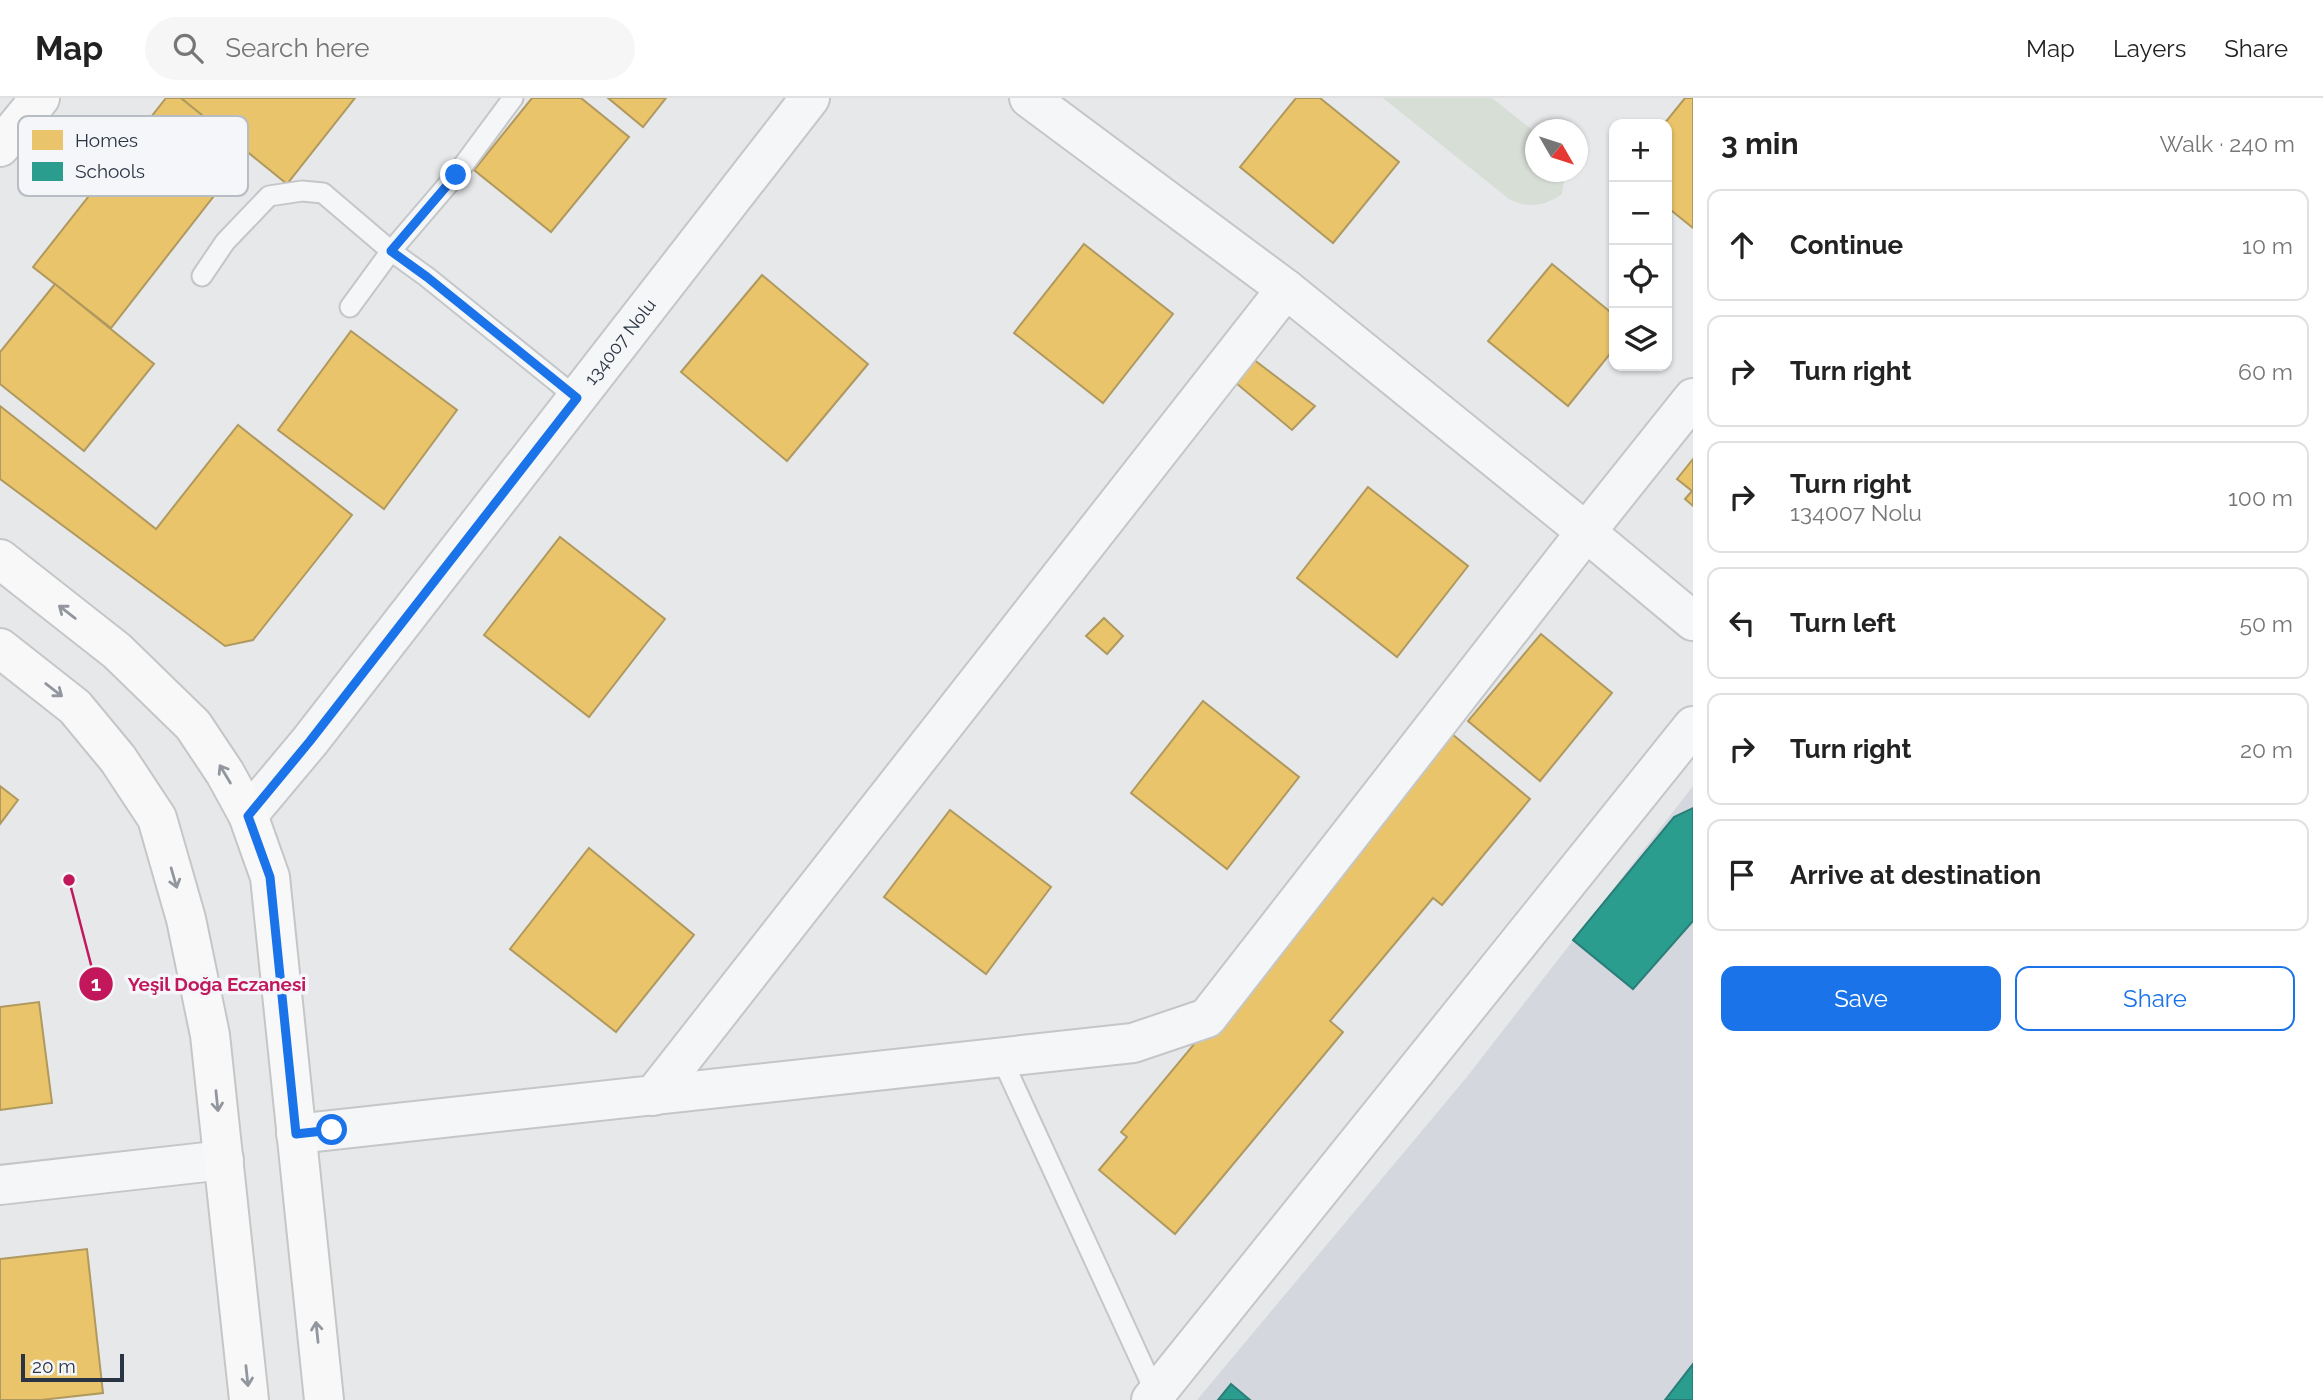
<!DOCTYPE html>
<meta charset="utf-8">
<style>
body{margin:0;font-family:Raleway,sans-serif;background:#f6f6f6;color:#222}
.controls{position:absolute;right:21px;top:21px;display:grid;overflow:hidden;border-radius:14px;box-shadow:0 2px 5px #0004}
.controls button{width:63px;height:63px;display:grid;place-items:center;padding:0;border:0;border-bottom:2px solid #e0e0e0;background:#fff;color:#222;font:35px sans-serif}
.compass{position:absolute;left:1525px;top:21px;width:63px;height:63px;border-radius:50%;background:#fff;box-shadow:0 2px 5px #0004;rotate:129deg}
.scale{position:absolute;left:21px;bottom:18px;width:103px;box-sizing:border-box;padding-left:7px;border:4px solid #2b3445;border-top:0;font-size:19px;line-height:24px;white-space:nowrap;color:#2b3445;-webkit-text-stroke:5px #f4f6f9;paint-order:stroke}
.stop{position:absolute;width:21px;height:21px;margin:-16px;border:5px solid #1a73e8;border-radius:50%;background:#fff}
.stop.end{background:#1a73e8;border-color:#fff;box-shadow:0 2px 7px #0008}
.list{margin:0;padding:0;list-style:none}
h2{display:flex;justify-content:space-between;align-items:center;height:91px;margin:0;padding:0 28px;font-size:30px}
h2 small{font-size:23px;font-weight:400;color:#767676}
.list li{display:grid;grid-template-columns:46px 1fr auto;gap:21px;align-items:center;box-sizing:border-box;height:112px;margin:0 14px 14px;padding:0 14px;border:2px solid #e0e0e0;border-radius:14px}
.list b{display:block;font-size:26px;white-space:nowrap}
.list p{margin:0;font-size:23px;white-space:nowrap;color:#767676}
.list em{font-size:23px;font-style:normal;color:#767676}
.actions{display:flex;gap:14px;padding:21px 28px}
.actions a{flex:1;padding:16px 0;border:2px solid #1a73e8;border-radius:14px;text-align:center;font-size:24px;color:#1a73e8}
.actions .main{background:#1a73e8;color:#fff}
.icon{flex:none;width:38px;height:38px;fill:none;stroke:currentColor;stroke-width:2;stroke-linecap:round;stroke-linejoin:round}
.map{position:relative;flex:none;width:1693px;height:1302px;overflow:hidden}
header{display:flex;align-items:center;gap:42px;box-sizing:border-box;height:98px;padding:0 35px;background:#fff;border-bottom:2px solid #e0e0e0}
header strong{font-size:33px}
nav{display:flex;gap:38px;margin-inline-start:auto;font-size:24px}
.search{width:490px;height:63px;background:#f6f6f6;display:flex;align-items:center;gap:18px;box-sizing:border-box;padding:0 24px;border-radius:38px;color:#767676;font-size:26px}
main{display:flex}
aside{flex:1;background:#fff}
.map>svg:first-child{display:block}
.built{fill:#d4d7dd}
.green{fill:#d6ded6}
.homes{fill:#e9c46a;stroke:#b0995f;stroke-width:2}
.schools{fill:#2a9d8f;stroke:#2a7e79;stroke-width:2}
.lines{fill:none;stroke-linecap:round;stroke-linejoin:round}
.service-casing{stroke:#c4c6c8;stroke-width:23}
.minor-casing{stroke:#c4c6c8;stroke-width:42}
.tertiary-casing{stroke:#c4c6c8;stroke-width:42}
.secondary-casing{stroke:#c4c6c8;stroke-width:42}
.service{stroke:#f5f6f7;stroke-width:19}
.minor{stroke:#f5f6f7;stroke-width:38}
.tertiary{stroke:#f5f6f7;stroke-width:38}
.secondary{stroke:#f8f8f8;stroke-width:38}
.oneway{stroke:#92969e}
.route{stroke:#1a73e8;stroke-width:9}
.labels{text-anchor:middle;stroke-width:7;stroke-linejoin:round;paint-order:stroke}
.street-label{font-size:18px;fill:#2b3445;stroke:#f4f6f9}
.key{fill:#f4f6f9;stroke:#b8bcc3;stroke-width:2}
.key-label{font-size:19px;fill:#2b3445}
.leader{fill:none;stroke:#c2185b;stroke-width:2.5}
.callout-dot{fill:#c2185b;stroke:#f4f6f9;stroke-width:2.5}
.mark-label{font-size:21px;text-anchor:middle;font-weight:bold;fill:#fff}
.callout-label{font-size:19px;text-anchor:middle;font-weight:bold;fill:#c2185b;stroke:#f4f6f9;stroke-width:7;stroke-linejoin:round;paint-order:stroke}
</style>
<header>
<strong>Map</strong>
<div class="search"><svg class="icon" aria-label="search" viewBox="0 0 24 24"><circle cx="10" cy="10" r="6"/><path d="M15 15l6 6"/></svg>Search here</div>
<nav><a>Map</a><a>Layers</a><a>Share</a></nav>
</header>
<main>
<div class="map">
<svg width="1693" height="1302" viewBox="0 0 1693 1302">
<rect width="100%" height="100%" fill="#e6e8ea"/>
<path class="built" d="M1693,688V1302H1197L1466,980Z"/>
<path class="green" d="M1383,0H1492L1535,34V74H1565L1562,96C1545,108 1528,111 1509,101Z"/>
<g class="homes">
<path d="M166,0H181L249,53L111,230L33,169Z"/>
<path d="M181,0H355L287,86Z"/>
<path d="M532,0H581L629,39L551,134L474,72Z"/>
<path d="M608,0H666L643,29Z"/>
<path d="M1296,0H1320L1399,64L1333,145L1240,69Z"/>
<path d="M1685,0H1693V130L1667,109V26H1664Z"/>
<path d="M1084,146L1173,216L1103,305L1014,235Z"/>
<path d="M1552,166L1614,217V251L1568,308L1488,243Z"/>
<path d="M762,177L868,266L787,363L681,274Z"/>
<path d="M55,186L154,266L84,353L0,286V254Z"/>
<path d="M351,233L457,312L384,411L278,332Z"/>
<path d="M1249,258L1315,308L1292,332L1230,280Z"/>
<path d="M0,308L156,431L238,327L352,417L253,542L225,548L0,381Z"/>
<path d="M1693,361V408L1685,401L1692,393L1677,381Z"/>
<path d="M1368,389L1468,468L1397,559L1297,480Z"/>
<path d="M560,439L665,521L589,619L484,537Z"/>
<path d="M1104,520L1123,538L1107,556L1086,538Z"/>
<path d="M1541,536L1612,595L1540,683L1468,623Z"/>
<path d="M1203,603L1299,679L1227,771L1131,695Z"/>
<path d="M1452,636L1530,701L1442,807L1433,800L1330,923L1343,934L1175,1136L1099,1072L1127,1039L1121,1034Z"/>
<path d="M0,688L18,702L0,726Z"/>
<path d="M950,712L1051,789L986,876L884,799Z"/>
<path d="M589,750L694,837L616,934L510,851Z"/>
<path d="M39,904L52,1005L0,1012V909Z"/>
<path d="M87,1151L103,1295L41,1302H0V1161Z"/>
</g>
<g class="schools">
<path d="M1693,710V823L1633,891L1573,842L1674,719Z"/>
<path d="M1693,1266V1302H1665Z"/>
<path d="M1231,1286L1250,1302H1218Z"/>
</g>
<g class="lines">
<defs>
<g id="service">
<path d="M202,178L225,144L269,98L302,93L323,95L391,153L456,77L513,0"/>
<path d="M350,209L391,153L427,179L577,300"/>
<path d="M1001,959L1156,1296"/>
</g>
<g id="minor">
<path id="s1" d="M248,717L310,643L810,0"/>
<path d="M653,998L1286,191"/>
<path d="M296,1036L1133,945L1207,920L1586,434L1693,300"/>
<path d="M0,1087L224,1062"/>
<path d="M1151,1302L1693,628"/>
</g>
<path id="tertiary" d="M1029,0L1286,191L1586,434L1693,523"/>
<g id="secondary">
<path d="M0,49L40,0"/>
<path d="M0,461L117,553L193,627L225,675L248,717L270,779L324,1302"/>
<path d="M0,550L75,609L118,661L157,720L186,821L210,937L249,1302"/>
</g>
</defs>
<use href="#service" class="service-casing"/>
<use href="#minor" class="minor-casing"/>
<use href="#tertiary" class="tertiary-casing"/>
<use href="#secondary" class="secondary-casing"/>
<use href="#service" class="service"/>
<use href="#minor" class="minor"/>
<use href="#tertiary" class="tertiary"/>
<use href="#secondary" class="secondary"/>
</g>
<defs><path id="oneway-shaft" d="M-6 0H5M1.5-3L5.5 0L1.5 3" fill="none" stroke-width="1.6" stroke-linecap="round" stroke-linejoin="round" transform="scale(1.75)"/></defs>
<g class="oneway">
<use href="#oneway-shaft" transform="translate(67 514) rotate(-142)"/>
<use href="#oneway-shaft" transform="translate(54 592) rotate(38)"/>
<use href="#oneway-shaft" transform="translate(225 676) rotate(-121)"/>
<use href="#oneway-shaft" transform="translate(174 780) rotate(74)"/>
<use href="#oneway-shaft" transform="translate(217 1003) rotate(84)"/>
<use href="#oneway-shaft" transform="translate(317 1234) rotate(-96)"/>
<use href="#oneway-shaft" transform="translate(247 1278) rotate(84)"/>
</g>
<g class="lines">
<path class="route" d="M332,1032L296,1036L270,779L248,718L310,643L577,300L427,179L391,153L456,77"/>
</g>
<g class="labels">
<g class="street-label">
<text dy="6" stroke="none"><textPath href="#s1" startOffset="602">134007 Nolu</textPath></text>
</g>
</g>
<rect x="18" y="18" width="230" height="80" rx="10" class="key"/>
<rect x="32" y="32" width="31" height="20" fill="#e9c46a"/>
<rect x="32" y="64" width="31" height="19" fill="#2a9d8f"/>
<g class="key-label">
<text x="75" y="49">Homes</text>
<text x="75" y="80">Schools</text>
</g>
<path class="leader" d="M69 782L96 886"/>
<g class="callout-dot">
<circle cx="69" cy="782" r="7"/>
<circle cx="96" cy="886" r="18"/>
</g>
<g class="mark-label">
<text x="96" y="893">1</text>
</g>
<g class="callout-label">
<text x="217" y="893">Yeşil Doğa Eczanesi</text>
</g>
</svg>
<div class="controls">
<button>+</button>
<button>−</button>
<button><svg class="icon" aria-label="locate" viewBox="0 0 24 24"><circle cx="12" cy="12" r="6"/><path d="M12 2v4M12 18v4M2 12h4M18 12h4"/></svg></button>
<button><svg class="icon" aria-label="layers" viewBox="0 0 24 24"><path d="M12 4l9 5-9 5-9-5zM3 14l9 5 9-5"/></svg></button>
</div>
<svg class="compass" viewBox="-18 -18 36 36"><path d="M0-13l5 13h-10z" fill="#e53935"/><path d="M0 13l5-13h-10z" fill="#767676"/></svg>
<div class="scale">20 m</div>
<div class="stop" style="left:332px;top:1032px"></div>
<div class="stop end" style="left:456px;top:77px"></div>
</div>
<aside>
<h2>3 min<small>Walk · 240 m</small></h2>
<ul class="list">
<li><svg class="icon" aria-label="ahead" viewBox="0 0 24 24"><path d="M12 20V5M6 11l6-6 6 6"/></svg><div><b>Continue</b></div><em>10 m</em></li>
<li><svg class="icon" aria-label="right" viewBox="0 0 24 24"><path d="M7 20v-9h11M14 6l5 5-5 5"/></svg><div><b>Turn right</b></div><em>60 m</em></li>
<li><svg class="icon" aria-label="right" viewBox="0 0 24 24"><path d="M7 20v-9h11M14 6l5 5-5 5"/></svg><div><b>Turn right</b><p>134007 Nolu</p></div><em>100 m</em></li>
<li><svg class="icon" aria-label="left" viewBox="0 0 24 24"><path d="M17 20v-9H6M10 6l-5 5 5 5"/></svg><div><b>Turn left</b></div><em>50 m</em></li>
<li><svg class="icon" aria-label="right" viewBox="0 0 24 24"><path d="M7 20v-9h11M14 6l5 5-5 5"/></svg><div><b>Turn right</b></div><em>20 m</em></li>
<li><svg class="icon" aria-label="arrive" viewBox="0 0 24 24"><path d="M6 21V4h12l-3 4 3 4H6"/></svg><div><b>Arrive at destination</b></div></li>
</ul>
<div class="actions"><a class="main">Save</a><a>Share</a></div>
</aside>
</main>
